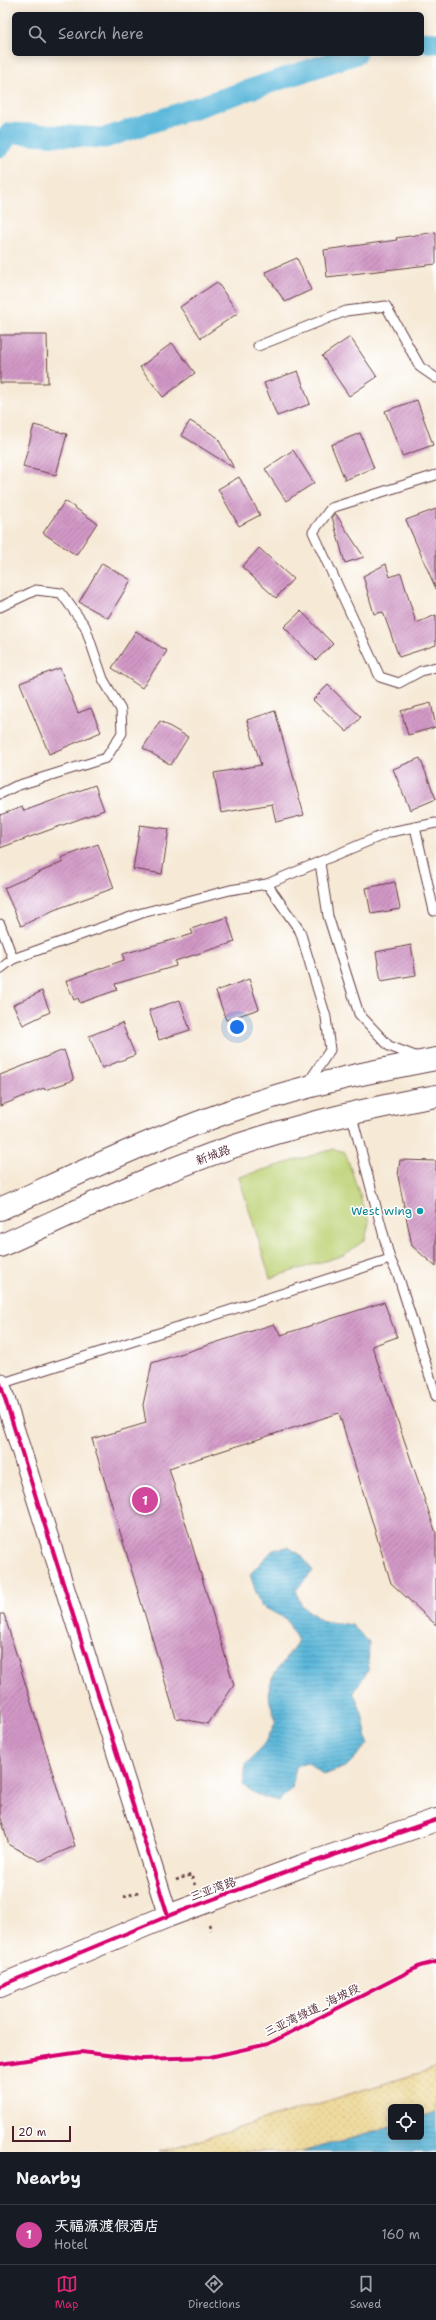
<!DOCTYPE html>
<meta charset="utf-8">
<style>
body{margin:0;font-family:"Shantell Sans","LXGW WenKai TC",sans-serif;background:#242831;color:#f1f3f6}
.controls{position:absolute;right:12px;bottom:12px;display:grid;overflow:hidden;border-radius:6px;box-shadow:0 2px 10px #0003}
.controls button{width:36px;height:36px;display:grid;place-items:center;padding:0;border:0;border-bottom:1px solid #363941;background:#171b24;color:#f1f3f6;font:20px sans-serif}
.scale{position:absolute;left:12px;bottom:10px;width:59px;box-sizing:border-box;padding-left:4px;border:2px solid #4a1f2b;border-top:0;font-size:11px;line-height:14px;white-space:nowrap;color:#4a1f2b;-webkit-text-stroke:3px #fff;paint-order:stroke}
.you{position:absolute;left:237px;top:1027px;width:14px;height:14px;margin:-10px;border:3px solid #fff;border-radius:50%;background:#1a73e8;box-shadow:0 0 0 6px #1a73e833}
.badge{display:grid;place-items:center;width:26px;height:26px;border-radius:50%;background:#db2777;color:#fff;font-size:13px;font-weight:700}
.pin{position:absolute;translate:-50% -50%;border:2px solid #fff;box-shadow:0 1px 4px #0006}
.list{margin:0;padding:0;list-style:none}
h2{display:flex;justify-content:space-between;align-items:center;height:52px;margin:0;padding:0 16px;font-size:17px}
h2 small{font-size:13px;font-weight:400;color:#9ea1a6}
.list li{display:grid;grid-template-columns:26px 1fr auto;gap:12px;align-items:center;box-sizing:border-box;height:60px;padding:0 16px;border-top:1px solid #363941}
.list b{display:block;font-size:15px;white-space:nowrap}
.list p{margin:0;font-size:13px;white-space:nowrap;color:#9ea1a6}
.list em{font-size:13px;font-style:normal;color:#9ea1a6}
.icon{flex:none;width:22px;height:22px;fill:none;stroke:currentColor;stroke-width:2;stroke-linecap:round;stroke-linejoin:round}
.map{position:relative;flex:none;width:436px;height:2152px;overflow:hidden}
.search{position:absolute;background:#171b24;box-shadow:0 2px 10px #0003;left:12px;right:12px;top:12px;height:44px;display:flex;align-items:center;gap:10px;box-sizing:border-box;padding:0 14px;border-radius:6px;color:#9ea1a6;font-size:15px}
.sheet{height:112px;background:#171b24}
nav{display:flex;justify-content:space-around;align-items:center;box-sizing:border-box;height:56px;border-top:1px solid #363941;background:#171b24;font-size:11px;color:#9ea1a6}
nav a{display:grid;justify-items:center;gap:2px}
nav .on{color:#db2777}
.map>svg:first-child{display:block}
.sand{fill:url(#sand-dots);stroke:#9c7c64}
.pitch{fill:#bed377;stroke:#847951}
.water{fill:url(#water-rules);stroke:#536c82}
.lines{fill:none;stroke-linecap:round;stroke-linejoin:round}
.canal{stroke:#5cb8da;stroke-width:21}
.building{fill:url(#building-hatch)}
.service-casing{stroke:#643d44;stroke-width:11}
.minor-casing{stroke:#643d44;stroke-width:21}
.primary-casing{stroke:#643d44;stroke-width:24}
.path{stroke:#643d44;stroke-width:2.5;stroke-dasharray:3 3;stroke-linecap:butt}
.service{stroke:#fff;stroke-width:9}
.minor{stroke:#fff;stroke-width:19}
.primary{stroke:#fff;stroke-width:22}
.cycleway-casing{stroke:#fff;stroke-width:6}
.cycleway{stroke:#d6006c;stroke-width:4}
.culture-dot{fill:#0f9aa8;stroke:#fff;stroke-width:1.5}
.labels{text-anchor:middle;stroke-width:3;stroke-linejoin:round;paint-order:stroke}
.street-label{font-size:12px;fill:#4a1f2b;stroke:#fff}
.culture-label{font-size:12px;fill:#0d838f;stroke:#fff;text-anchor:end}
</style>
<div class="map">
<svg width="436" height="2152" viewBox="0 0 436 2152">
<defs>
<pattern id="sand-dots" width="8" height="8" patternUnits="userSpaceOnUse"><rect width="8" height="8" fill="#eeda9e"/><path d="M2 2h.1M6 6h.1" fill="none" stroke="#cebb88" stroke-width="1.8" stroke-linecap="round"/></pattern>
<pattern id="water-rules" width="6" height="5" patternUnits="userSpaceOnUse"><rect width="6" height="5" fill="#5cb8da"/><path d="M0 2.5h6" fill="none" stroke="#4e95b1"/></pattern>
<pattern id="building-hatch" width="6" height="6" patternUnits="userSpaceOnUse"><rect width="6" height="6" fill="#d298c6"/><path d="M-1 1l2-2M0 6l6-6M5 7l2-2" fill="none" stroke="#ac7ba1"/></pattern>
</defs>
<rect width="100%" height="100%" fill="#fff"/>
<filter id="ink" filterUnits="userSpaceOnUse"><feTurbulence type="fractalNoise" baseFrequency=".025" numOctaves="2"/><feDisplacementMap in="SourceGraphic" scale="8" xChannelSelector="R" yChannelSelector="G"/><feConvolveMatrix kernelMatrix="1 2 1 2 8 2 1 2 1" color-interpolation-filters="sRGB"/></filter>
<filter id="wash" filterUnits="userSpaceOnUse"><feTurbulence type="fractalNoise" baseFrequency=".012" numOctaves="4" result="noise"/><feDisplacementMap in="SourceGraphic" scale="16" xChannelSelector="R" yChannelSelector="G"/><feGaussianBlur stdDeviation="0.9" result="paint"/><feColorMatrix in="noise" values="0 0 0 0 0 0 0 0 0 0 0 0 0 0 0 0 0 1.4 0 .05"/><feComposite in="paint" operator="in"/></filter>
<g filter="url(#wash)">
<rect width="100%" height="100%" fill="#f6e9d5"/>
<path class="sand" d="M436,2068V2112L421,2117V2107H391V2126L302,2152H159Z"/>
<path class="pitch" d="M334,1149L345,1152L369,1222L365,1240L344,1255L270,1278L239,1177Z"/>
<g class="water">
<path d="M288,1547L301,1555L313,1571L296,1590L301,1605L322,1621L352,1625L369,1642L368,1671L353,1692L362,1713L368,1744L347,1766L324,1775L307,1762L295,1767L292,1788L279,1801L259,1796L243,1785L246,1765L267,1740L276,1721L268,1695L272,1678L298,1641L286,1619L260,1605L250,1574L273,1550Z"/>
<path d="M436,2112V2152H302L391,2126V2137H421V2117Z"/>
</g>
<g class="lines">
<g class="canal">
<path d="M422,42L436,43"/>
<path d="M0,147L10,133L105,138L356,54"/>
</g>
</g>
<g id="blocks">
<g class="building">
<path d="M436,232V264L327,277L324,250L397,240L396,238Z"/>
<path d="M297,258L311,290L285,302L265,272Z"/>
<path d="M217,282L238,313L201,338L180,307Z"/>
<path d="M0,335H47L48,383H0Z"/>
<path d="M350,337L377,377L349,396L322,356Z"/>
<path d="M172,343L195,373L163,397L140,367Z"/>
<path d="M298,371L310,404L277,416L264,383Z"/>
<path d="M417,400L433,445L402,456L385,411Z"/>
<path d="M190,421L217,437L234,468L181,435Z"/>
<path d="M34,425L67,434L56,475L23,467Z"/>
<path d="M360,433L374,468L345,480L331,445Z"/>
<path d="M293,450L314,483L286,501L265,469Z"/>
<path d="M239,477L260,515L239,526L218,489Z"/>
<path d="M65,501L97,523L76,555L43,533Z"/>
<path d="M436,509V589L406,520Z"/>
<path d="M335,513L364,557L345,563L332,517Z"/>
<path d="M259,548L293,579L276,598L242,567Z"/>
<path d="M102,563L131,580L108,618L79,602Z"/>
<path d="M386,564L390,577L401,573L416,623L436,615V645L399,657L383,612L374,614L363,576Z"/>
<path d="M301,611L333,644L316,660L284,627Z"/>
<path d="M136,631L167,651L142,688L112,668Z"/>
<path d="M60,668L78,713L91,708L101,732L49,754L20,683Z"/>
<path d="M328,685L361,717L347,732L313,700Z"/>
<path d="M431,703L436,727L408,735L401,711Z"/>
<path d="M275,711L304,815L276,822L272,804L221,813L214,773L261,765L247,720Z"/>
<path d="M160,721L188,737L171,765L143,748Z"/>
<path d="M420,758L436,799L410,810L393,769Z"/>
<path d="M95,785L104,810L0,848V815L22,807L24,811Z"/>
<path d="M140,825L169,829L162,874L133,869Z"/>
<path d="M98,844L114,888L54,910L21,926L4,888L63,862L61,858Z"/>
<path d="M395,882L400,909L371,914L366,888Z"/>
<path d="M227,917L235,942L175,961L176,966L115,984L117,990L80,1003L78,998L74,1000L66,981L124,960L123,954L193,934L191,929Z"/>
<path d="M411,945L416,975L381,981L376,952Z"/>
<path d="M249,979L259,1009L226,1020L216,991Z"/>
<path d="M42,991L50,1012L23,1025L13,1005Z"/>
<path d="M180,1000L190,1030L159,1040L149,1010Z"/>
<path d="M122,1023L135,1055L102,1068L89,1036Z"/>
<path d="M64,1050L74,1080L45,1090L44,1088L0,1106V1075Z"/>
<path d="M400,1160L436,1161V1267L412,1246L398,1176Z"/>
<path d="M384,1302L397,1337L372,1346L436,1533V1625L391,1583L339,1413L169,1468L234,1685L208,1724L176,1718L92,1439L146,1423L143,1405L152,1363L274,1324L281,1335Z"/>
<path d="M0,1614H4L75,1846L40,1861L9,1845L0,1815Z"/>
</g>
</g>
</g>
<g filter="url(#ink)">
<use href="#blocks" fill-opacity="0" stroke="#643d44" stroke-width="1"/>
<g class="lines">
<defs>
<g id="service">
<path d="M258,346L346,311L386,306L420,367L436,378"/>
<path d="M436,475L331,508L313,532L380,677L399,683L421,671L436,667"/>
<path d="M0,607L36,590L61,593L85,626L103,679L121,710L122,733L106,758L16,786L0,794"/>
<path d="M415,827L434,911"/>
<path d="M320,863L328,916L359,1014L389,1046L420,1058"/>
<path d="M267,884L300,931L326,1017L330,1050L308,1083"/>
<path d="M0,924L13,959"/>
<path d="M0,969L13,959L142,913L230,890L267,884L390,832L436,823"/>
<path d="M351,1113L390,1259L398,1275L436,1396"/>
<path d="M0,1384L390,1259"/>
</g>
<path id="minor" d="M0,1383L168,1916"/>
<g id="primary">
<path d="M0,1209C82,1172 163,1133 248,1105C309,1084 373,1071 436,1059"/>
<path d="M0,1246C85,1208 170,1165 260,1138C318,1120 376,1107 436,1096"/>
<path d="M0,1986L168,1916L302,1866L436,1820"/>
</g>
</defs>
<use href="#service" class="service-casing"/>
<use href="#minor" class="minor-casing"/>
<use href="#primary" class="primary-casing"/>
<g class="path">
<path d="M176,1880L191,1875L195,1885"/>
<path d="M124,1897L141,1891"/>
<path d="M209,1924L211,1930"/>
<path d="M420,1966L436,1959"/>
</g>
<use href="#service" class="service"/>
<use href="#minor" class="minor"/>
<use href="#primary" class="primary"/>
<defs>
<g id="cycleway">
<path d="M0,1383L168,1916"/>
<path d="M0,1986L168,1916L302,1866L436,1820"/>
<path d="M0,2064L81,2052L141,2059L210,2057L268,2044L420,1966L436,1962"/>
</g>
</defs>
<use href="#cycleway" class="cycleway-casing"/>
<use href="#cycleway" class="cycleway"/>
</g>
</g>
<circle class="culture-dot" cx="420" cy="1211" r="4"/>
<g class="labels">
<g class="street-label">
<text transform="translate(213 1155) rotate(-20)" y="4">新城路</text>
<text transform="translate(213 1889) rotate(-20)" y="4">三亚湾路</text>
<text transform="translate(312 2010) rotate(-26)" y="4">三亚湾绿道_海坡段</text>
</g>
<g class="culture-label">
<text x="412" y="1215">West wing</text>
</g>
</g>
</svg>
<div class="controls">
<button><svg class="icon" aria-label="locate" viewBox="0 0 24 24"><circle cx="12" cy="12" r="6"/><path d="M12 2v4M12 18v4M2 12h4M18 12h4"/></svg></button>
</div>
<div class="scale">20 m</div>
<div class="you"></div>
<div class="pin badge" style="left:145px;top:1500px;background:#d1479c">1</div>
<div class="search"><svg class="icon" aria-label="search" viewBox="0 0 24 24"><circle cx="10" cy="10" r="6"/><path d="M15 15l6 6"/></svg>Search here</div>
</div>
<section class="sheet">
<h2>Nearby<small></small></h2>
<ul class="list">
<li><span class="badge" style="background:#d1479c">1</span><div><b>天福源渡假酒店</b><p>Hotel</p></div><em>160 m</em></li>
</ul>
</section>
<nav>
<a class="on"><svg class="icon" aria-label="map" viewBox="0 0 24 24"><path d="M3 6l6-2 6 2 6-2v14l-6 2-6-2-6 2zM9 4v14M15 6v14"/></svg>Map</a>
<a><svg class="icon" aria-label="directions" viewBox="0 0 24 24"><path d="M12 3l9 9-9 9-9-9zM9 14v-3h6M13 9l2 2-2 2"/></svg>Directions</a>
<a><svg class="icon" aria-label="saved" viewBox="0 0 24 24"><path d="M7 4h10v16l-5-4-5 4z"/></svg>Saved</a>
</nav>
